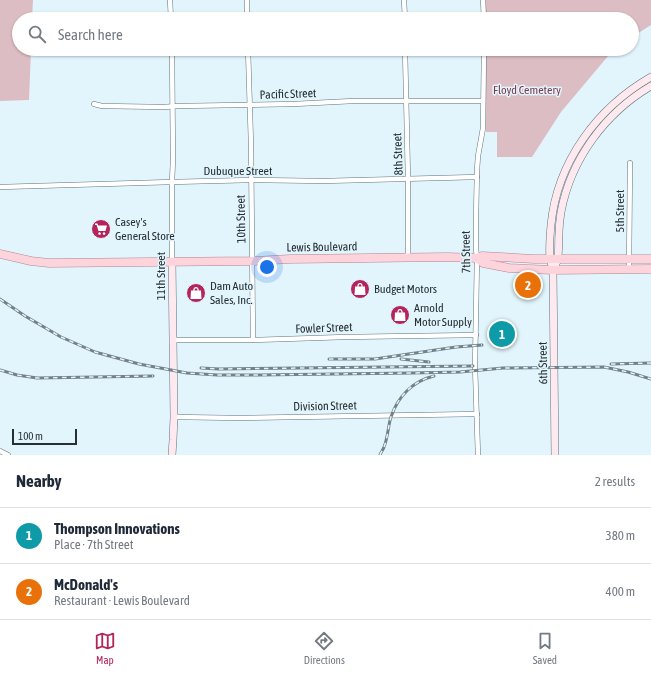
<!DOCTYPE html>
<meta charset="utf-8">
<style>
body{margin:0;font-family:"Asap Condensed",sans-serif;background:#f2f2f3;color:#1f2937}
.scale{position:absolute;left:12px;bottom:10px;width:65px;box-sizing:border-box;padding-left:4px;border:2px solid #272f33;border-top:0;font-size:11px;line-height:14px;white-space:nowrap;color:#272f33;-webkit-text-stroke:3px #e2f5fd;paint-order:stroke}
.you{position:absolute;left:267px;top:267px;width:14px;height:14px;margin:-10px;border:3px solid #fff;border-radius:50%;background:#1a73e8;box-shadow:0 0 0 6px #1a73e833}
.badge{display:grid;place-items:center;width:26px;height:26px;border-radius:50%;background:#b2245b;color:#fff;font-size:13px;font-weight:700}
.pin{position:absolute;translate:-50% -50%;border:2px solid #fff;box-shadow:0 1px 4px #0006}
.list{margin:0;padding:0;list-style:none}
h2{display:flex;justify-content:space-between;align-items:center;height:52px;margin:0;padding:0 16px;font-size:17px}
h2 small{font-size:13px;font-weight:400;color:#747a83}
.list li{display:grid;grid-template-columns:26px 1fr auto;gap:12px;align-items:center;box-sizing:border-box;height:56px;padding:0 16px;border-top:1px solid #e0e1e3}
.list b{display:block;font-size:15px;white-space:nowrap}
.list p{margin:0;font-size:13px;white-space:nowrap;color:#747a83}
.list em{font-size:13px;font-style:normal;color:#747a83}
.icon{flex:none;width:22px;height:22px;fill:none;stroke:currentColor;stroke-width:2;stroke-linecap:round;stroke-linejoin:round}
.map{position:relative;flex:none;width:651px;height:455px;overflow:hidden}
.search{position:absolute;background:#fff;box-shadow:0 1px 3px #0004;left:12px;right:12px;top:12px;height:44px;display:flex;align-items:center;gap:10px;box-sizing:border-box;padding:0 14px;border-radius:22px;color:#747a83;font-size:15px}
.sheet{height:164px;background:#fff}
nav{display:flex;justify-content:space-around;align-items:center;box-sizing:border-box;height:56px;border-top:1px solid #e0e1e3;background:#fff;font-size:11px;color:#747a83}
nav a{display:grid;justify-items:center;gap:2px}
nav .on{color:#b2245b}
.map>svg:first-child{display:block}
.green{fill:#dcbdc4}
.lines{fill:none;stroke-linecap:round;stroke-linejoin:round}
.street-casing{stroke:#5f737c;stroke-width:5.5}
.secondary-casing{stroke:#5f737c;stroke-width:8}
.primary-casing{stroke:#b18692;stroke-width:9}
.street{stroke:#fff;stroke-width:4.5}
.secondary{stroke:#fee9ee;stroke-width:7}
.primary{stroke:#fdd3dc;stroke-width:8}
.rail-casing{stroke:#748187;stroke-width:3}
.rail{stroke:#e2f5fd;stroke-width:1.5;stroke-dasharray:4.5;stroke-linecap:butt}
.labels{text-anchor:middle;stroke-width:3;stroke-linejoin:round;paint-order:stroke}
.park-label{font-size:12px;fill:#7a3b4c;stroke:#e2f5fd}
.street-label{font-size:12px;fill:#272f33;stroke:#e2f5fd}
.poi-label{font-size:12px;fill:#272f33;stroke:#e2f5fd;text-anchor:start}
</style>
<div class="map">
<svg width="651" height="455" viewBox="0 0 651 455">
<rect width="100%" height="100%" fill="#e2f5fd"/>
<g class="green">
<path d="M0,0H33L32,19H19V49H31L29,100L0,101Z"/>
<path d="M486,0H651V25L632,37V19H486Z"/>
<path d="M486,49H614L561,112L532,157H497V132H486Z"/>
</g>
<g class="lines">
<defs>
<g id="street">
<path d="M170,0L171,19"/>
<path d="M247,0V19"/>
<path d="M404,0L405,19"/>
<path d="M483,0L484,19"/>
<path d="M172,49L173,160L172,182V261"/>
<path d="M248,49L251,144L253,340"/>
<path d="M405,49L408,179V258"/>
<path d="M94,104L102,106L163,107L179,106L294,104L353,101H483"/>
<path d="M0,187L172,182L251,180L324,181L477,177"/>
<path d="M629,270L630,163"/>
<path d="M173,340H253L345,337L476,335"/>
<path d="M174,417L240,418L477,414"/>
<path d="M0,451L8,455"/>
<path d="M478,455L475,366L477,258L476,249V218L477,170L478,156L483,128L484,49"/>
</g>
<g id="secondary">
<path d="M556,264C560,255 558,243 559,234C559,226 560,219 561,212C571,159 605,113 651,86"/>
<path d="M172,455L173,440L174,417L172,261"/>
<path d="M555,455L553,270C552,266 551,262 550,258C549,248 550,236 551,225C557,162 597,108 651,77"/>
</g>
<g id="primary">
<path d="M0,254L31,261L49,263L252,261L290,259L447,257L477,258L482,256L534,259H651"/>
<path d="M477,258L483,263L509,268L529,269L553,270L651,269"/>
</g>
</defs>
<use href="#street" class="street-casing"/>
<use href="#secondary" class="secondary-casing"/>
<use href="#primary" class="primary-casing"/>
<use href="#street" class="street"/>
<use href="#secondary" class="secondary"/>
<use href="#primary" class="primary"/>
<defs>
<g id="rail">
<path d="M0,299L25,316L61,337L95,352L139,364L187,373L217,375H258L411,373L460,372L503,368L604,367L628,372L651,379"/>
<path d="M329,359H375L456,347L482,345"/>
<path d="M401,359L429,362"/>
<path d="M611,364L651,363"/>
<path d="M201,368L219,369L473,366"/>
<path d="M0,370L17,375L37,378L153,376"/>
<path d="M380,455C381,452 383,450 384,447C388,437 388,426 391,417C398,396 413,381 434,376"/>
</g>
</defs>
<use href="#rail" class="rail-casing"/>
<use href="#rail" class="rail"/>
</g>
<defs>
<symbol id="supermarket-disc" viewBox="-11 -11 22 22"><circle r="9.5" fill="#b2245b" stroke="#e2f5fd"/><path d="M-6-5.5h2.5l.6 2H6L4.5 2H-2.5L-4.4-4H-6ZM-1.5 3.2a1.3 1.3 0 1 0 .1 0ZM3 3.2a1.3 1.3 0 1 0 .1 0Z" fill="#fff"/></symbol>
<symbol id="shop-disc" viewBox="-11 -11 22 22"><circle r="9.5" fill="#b2245b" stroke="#e2f5fd"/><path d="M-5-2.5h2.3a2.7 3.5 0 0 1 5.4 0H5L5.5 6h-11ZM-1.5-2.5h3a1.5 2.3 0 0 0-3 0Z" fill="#fff"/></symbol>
</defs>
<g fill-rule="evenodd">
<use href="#supermarket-disc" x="90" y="218" width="22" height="22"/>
<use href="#shop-disc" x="349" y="278" width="22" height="22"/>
<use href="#shop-disc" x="185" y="282" width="22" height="22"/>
<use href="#shop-disc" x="389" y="304" width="22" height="22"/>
</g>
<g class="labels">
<g class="park-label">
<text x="527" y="94">Floyd Cemetery</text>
</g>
<g class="street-label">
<text transform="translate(288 94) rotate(-2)" y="4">Pacific Street</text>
<text transform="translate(398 154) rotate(-92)" y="4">8th Street</text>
<text x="238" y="175">Dubuque Street</text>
<text transform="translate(620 211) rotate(-90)" y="4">5th Street</text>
<text transform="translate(241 219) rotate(-91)" y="4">10th Street</text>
<text transform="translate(322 247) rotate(-1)" y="4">Lewis Boulevard</text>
<text transform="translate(466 252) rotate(-91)" y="4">7th Street</text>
<text transform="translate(161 276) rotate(-90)" y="4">11th Street</text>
<text transform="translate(324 328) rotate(-2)" y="4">Fowler Street</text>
<text transform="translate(543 363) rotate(-91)" y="4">6th Street</text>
<text transform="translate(325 406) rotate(-1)" y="4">Division Street</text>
</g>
<g class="poi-label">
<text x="115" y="226">Casey's<tspan x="115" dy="14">General Store</tspan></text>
<text x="210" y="290">Dam Auto<tspan x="210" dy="14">Sales, Inc.</tspan></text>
<text x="374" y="293">Budget Motors</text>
<text x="414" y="312">Arnold<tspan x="414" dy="14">Motor Supply</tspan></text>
</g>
</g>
</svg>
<div class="scale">100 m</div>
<div class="you"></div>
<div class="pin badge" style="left:502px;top:334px;background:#0f9aa8">1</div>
<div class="pin badge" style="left:528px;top:285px;background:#e8710a">2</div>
<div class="search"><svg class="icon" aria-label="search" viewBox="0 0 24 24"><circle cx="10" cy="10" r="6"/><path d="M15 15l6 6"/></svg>Search here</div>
</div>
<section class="sheet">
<h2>Nearby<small>2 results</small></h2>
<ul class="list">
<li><span class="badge" style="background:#0f9aa8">1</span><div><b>Thompson Innovations</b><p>Place · 7th Street</p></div><em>380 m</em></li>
<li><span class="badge" style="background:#e8710a">2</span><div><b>McDonald's</b><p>Restaurant · Lewis Boulevard</p></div><em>400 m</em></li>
</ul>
</section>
<nav>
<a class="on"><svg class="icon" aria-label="map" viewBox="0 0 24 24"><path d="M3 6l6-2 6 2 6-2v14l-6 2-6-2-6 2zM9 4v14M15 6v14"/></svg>Map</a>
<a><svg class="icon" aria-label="directions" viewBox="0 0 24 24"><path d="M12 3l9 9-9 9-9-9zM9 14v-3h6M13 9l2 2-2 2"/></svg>Directions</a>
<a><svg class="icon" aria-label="saved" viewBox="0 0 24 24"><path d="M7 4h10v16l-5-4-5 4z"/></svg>Saved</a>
</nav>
